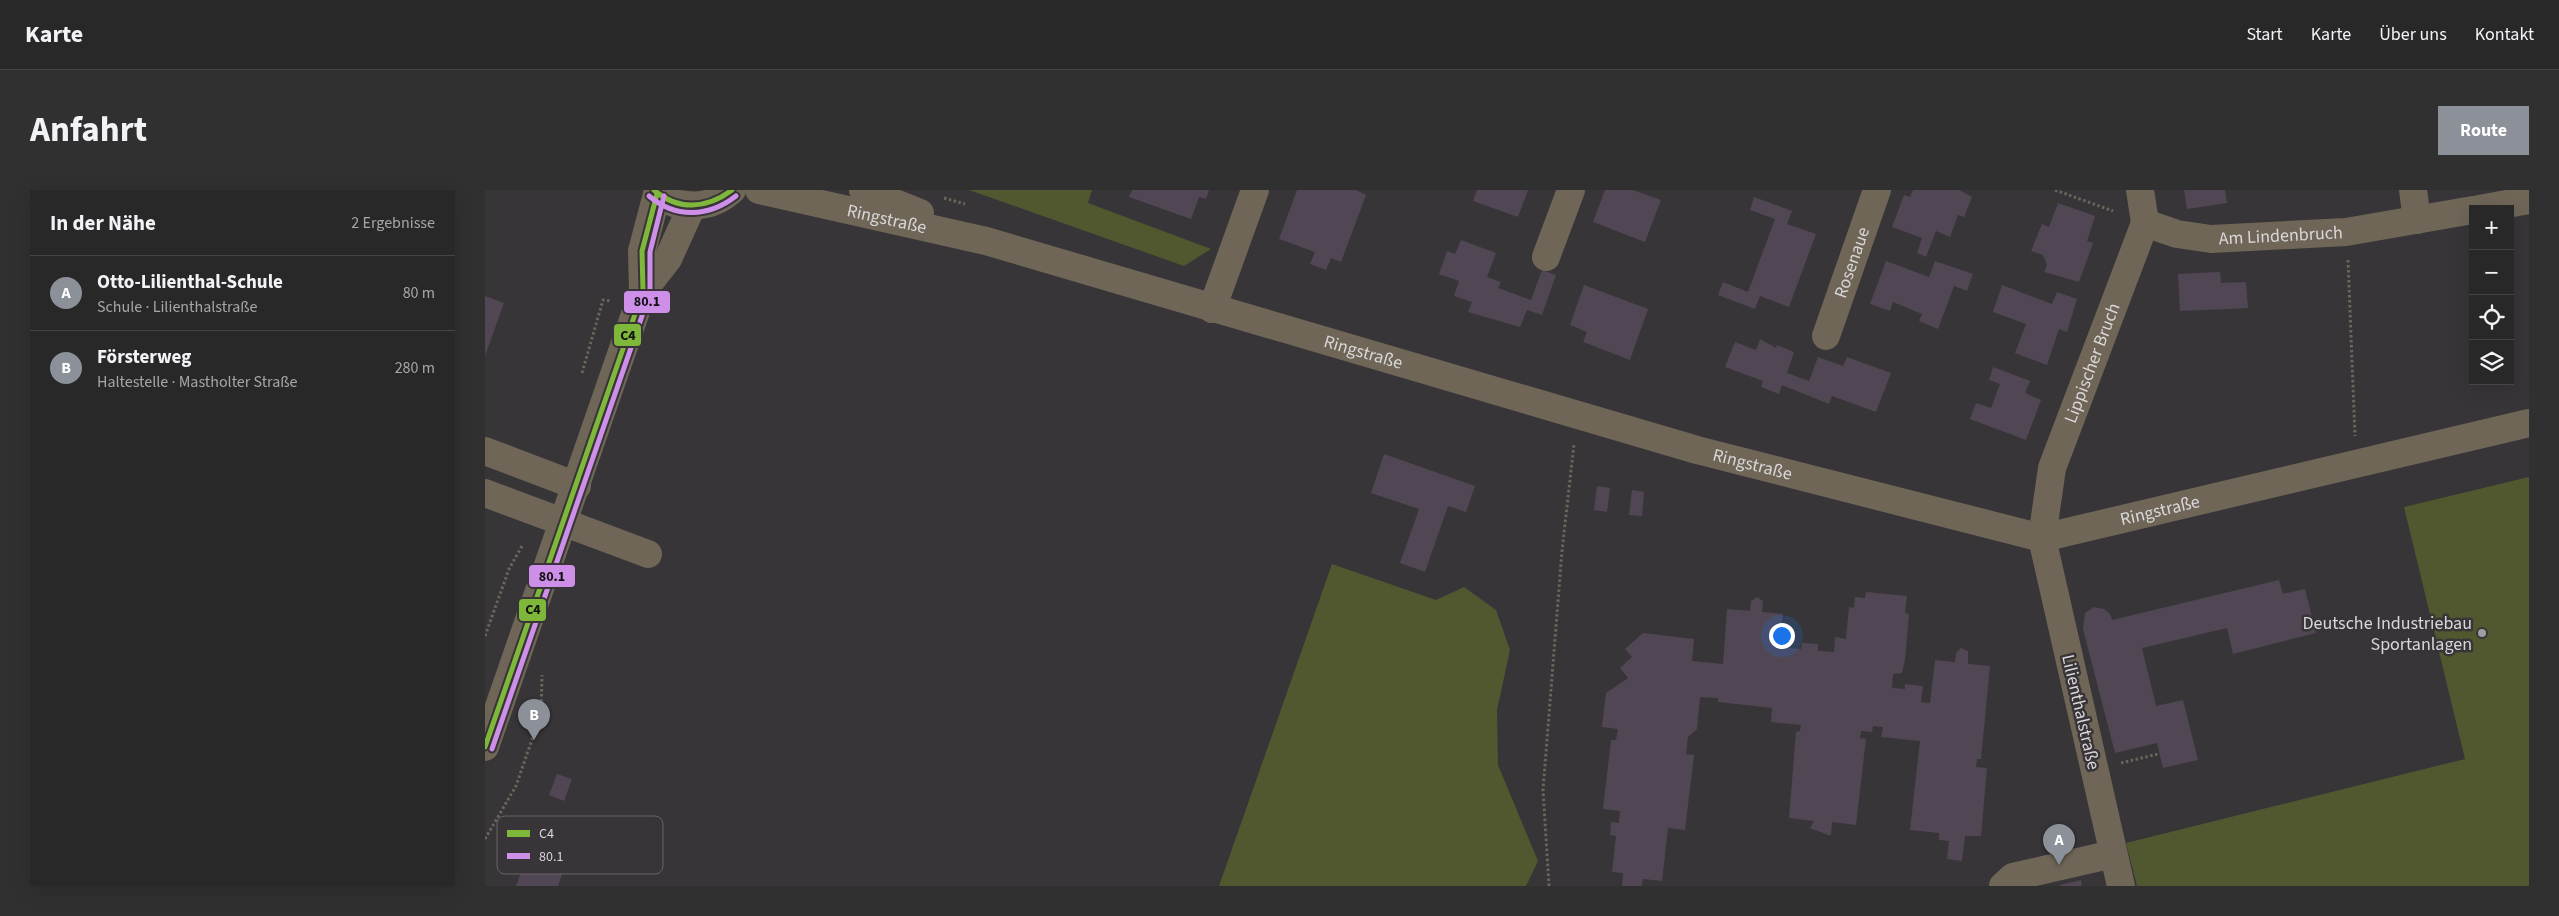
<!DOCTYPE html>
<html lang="de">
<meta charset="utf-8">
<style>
body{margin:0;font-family:"Source Sans 3",sans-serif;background:#313031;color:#f1f3f6}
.controls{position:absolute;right:15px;top:15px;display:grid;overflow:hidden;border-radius:0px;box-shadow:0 5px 20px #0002}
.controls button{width:45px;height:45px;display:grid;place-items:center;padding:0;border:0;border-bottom:1px solid #454446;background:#292829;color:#f1f3f6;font:25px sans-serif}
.you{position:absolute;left:1296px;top:445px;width:18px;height:18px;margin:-12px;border:4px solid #fff;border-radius:50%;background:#1a73e8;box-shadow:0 0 0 8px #1a73e833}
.badge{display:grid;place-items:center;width:32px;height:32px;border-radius:50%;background:#8c9099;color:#fff;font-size:16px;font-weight:700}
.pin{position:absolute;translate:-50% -41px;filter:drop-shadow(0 1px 2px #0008)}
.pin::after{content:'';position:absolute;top:26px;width:18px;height:15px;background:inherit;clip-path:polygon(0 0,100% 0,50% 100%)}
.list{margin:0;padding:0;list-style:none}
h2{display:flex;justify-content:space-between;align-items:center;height:65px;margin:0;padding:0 20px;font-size:21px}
h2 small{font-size:16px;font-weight:400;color:#a5a6a8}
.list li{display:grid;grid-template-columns:32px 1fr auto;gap:15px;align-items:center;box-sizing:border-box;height:75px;padding:0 20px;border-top:1px solid #454446}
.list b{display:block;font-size:19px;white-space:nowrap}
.list p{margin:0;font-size:16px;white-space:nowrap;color:#a5a6a8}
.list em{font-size:16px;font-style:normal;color:#a5a6a8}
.icon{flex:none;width:28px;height:28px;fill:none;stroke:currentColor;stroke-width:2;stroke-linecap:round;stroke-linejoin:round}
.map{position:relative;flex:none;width:2044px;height:696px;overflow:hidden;border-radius:0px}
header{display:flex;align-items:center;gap:30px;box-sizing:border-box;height:70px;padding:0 25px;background:#292829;border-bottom:1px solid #454446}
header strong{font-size:24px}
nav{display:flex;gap:28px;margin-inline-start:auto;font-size:18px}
.intro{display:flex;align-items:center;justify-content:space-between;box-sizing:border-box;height:120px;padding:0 30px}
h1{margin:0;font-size:35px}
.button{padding:12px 22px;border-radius:0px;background:#8c9099;color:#fff;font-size:18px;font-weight:700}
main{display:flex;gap:30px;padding:0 30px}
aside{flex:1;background:#292829;border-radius:0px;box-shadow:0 5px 20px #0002}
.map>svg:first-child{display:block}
.green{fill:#51582f}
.building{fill:#514754}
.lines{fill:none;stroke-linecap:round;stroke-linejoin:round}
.path{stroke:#6b655c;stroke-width:3;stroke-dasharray:2.5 2.5;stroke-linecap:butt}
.minor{stroke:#6f6658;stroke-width:28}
.bus-1-casing{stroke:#383438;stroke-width:9}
.bus-2-casing{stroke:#383438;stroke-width:9}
.bus-1{stroke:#7eb73a;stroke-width:5}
.bus-2{stroke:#ce8fe9;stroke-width:5}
.poi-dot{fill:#a09ea0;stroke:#383438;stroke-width:2}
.labels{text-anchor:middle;stroke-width:5;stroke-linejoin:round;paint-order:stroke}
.street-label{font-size:18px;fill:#d9d7d9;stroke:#383438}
.poi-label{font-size:18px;fill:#d9d7d9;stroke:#383438;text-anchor:end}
.key{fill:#383438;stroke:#686568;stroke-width:1}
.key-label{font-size:14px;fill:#d9d7d9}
.line-badge{stroke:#383438;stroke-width:2}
.pale-badge-label{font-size:14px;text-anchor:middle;font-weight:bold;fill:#111}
</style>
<header>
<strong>Karte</strong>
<nav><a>Start</a><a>Karte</a><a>Über uns</a><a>Kontakt</a></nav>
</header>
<div class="intro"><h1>Anfahrt</h1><a class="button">Route</a></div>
<main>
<aside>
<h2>In der Nähe<small>2 Ergebnisse</small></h2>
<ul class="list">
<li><span class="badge">A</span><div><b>Otto-Lilienthal-Schule</b><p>Schule · Lilienthalstraße</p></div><em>80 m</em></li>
<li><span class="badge">B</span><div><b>Försterweg</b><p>Haltestelle · Mastholter Straße</p></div><em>280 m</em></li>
</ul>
</aside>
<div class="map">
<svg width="2044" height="696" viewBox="0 0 2044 696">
<rect width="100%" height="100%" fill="#373537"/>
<g class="green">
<path d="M484,0H607L603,13L726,59L699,76Z"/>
<path d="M2044,287V696H1652L1641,653L1980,569L1919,317Z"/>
<path d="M847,374L951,410L979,397L1011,420L1025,460L1012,520L1013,575L1053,671L1041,696H734Z"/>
</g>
<g class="building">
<path d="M647,0H724L721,9L714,7L706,29L644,7Z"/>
<path d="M812,0H871L881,5L856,72L846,68L841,80L825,74L830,62L794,49Z"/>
<path d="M992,0H1043L1033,27L988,11Z"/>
<path d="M1120,0H1148L1176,10L1160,52L1108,32Z"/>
<path d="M1428,0H1474L1487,7L1479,27L1473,25L1465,47L1451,41L1441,67L1432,63L1437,48L1407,37L1419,5L1425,7Z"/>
<path d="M1699,0H1740L1742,13L1702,19Z"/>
<path d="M1269,7L1307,21L1302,34L1331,44L1304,117L1275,106L1270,119L1233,105L1238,92L1263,102L1290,29L1265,20Z"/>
<path d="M1573,13L1610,26L1602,51L1608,53L1594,92L1559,82L1562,75L1558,65L1546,61L1557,34L1564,37Z"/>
<path d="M976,50L1011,63L1002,87L1016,92L1013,98L1046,110L1057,80L1071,85L1057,125L1042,120L1035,137L983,122L987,112L969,106L974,91L954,84L962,61L970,64Z"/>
<path d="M1401,71L1444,87L1450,71L1488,84L1482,101L1469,96L1453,139L1434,131L1437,124L1408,112L1405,121L1385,114Z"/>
<path d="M1735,82L1736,93L1761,92L1763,118L1695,121L1693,84Z"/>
<path d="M1099,95L1163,119L1145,170L1098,152L1102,142L1085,135Z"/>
<path d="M1517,95L1567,114L1572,102L1592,109L1582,142L1574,139L1562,175L1530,163L1541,134L1508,122Z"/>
<path d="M0,106L19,113L0,166Z"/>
<path d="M1275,149L1291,158L1292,155L1309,162L1302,183L1324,191L1333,167L1358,176L1362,167L1406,183L1391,222L1347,206L1344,214L1297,195L1294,204L1276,197L1278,191L1240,177L1250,152L1271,160Z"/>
<path d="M1508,177L1545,191L1540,203L1556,210L1541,250L1485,229L1491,213L1506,218L1515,194L1504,190Z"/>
<path d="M899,264L990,296L981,322L963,316L940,382L915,373L934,319L886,303Z"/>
<path d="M1112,296L1125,298L1122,322L1109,320Z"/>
<path d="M1147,300L1159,302L1157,326L1144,325Z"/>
<path d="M1794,390L1798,404L1820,399L1831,443L1748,464L1742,438L1657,458L1671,516L1698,510L1713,570L1678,578L1672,553L1630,563L1598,439L1600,423L1609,417L1619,419L1625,424L1627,430Z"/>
<path d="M1381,402L1422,406L1420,423L1424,424L1420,470L1417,483L1408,484L1407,498L1420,499V494L1438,496L1436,512L1445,513L1450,470L1470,472L1471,463L1476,458L1483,461V474L1505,476L1496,569H1492L1491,577L1502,578L1496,646H1480L1477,671L1462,669L1464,651L1454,650V643L1425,640L1435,551L1396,547L1398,537L1388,536L1387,542L1376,541L1375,548L1381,549L1371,635L1347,632L1346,645H1343L1325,638L1329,631L1304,628L1311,542L1315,541L1316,535L1286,532L1287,518L1233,512V508L1215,507L1212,539L1203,547L1201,564L1209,565L1200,640L1183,638L1177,691L1158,689L1157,696H1137L1138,683L1127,682L1131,646L1125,645L1126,632L1134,633L1135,621L1118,619L1126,550H1131L1133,539L1117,537L1121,503L1143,488L1135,478L1147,467L1140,459L1158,443L1209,449L1207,471L1238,474L1242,419L1265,421L1266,411L1272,407L1278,411L1277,422L1298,424L1294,457L1316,459L1317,453L1333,454V461L1349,462L1350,447L1361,449L1364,417L1369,418L1370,407L1380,408Z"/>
<path d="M72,584L87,589L79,611L64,605Z"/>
<path d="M50,626L99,644L86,677L80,675L73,696H31L42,665L36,663Z"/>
<path d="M1596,690L1597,696H1575V695Z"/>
</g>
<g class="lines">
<g class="path">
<path d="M1570,0L1628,21"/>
<path d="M459,8L480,14"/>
<path d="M1863,70L1870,246"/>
<path d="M97,183L118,110L126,111"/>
<path d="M0,446L24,379L37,356"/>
<path d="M1636,573L1673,564"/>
<path d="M0,649L31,596L56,523L57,485"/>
<path d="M1064,696L1058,600L1077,361L1089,254"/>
</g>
<g class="minor">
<path id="s1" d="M274,0L501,51L1212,260L1557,348L2044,233"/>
<path d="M378,0L435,23"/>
<path d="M1928,0L1932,30"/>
<path d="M189,13C211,18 229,16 247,0"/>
<path d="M1994,19L2044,10"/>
<path id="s2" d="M1660,33L1692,44L1726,49L1861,42L1988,20"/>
<path d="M1061,67L1086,0"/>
<path d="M158,101L183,69L207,16"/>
<path d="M727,119L770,0"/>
<path id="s3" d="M1341,146L1392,0"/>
<path d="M0,261L92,296"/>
<path d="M0,303L163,364"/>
<path d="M0,557L158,101L157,61L172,4"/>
<path d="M1518,696L1528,687L1628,664"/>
<path id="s4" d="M1636,696L1557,348L1567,278L1660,33L1655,0"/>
</g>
<defs>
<g id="bus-1">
<path d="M169,0C193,21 222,19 247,0"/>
<path d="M0,557L158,101L157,61L172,4"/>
</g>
<g id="bus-2">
<path d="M164,6C191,29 224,27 251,6"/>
<path d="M7,559L165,103V62L179,6"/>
</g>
</defs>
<use href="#bus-1" class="bus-1-casing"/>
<use href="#bus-2" class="bus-2-casing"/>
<use href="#bus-1" class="bus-1"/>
<use href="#bus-2" class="bus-2"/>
</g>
<circle class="poi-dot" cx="1997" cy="443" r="5"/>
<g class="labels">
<g class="street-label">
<text dy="6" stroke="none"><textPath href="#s1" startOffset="131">Ringstraße</textPath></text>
<text dy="6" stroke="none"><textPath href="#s2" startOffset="138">Am Lindenbruch</textPath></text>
<text dy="6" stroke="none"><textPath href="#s3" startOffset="78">Rosenaue</textPath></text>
<text dy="6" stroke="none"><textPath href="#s1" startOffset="626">Ringstraße</textPath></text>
<text dy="6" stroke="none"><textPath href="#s4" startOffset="540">Lippischer Bruch</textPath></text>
<text dy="6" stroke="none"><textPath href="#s1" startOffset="1031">Ringstraße</textPath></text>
<text dy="6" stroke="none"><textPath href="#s1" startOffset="1451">Ringstraße</textPath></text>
<text transform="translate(1596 522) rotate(77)" y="6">Lilienthalstraße</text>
</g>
<g class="poi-label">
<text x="1987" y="439">Deutsche Industriebau<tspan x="1987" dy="21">Sportanlagen</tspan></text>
</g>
</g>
<rect x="12" y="626" width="166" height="58" rx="8" class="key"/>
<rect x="22" y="640" width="23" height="7" fill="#7eb73a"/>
<rect x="22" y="663" width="23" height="6" fill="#ce8fe9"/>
<g class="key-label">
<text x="54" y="648">C4</text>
<text x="54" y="671">80.1</text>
</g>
<g class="line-badge">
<rect x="138" y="100" width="48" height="24" rx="5" fill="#ce8fe9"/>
<rect x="128" y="133" width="29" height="24" rx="5" fill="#7eb73a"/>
<rect x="43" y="374" width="48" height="24" rx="5" fill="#ce8fe9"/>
<rect x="33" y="408" width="29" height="24" rx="5" fill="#7eb73a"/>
</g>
<g class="pale-badge-label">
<text x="162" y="116">80.1</text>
<text x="143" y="150">C4</text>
<text x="67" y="391">80.1</text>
<text x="48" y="424">C4</text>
</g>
</svg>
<div class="controls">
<button>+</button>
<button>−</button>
<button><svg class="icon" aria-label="locate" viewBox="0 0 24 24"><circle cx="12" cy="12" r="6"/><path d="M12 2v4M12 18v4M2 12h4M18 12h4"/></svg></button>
<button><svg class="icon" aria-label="layers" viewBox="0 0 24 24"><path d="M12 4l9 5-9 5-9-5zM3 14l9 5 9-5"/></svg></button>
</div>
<div class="you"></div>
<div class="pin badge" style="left:1574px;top:675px">A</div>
<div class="pin badge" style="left:49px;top:550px">B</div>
</div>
</main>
